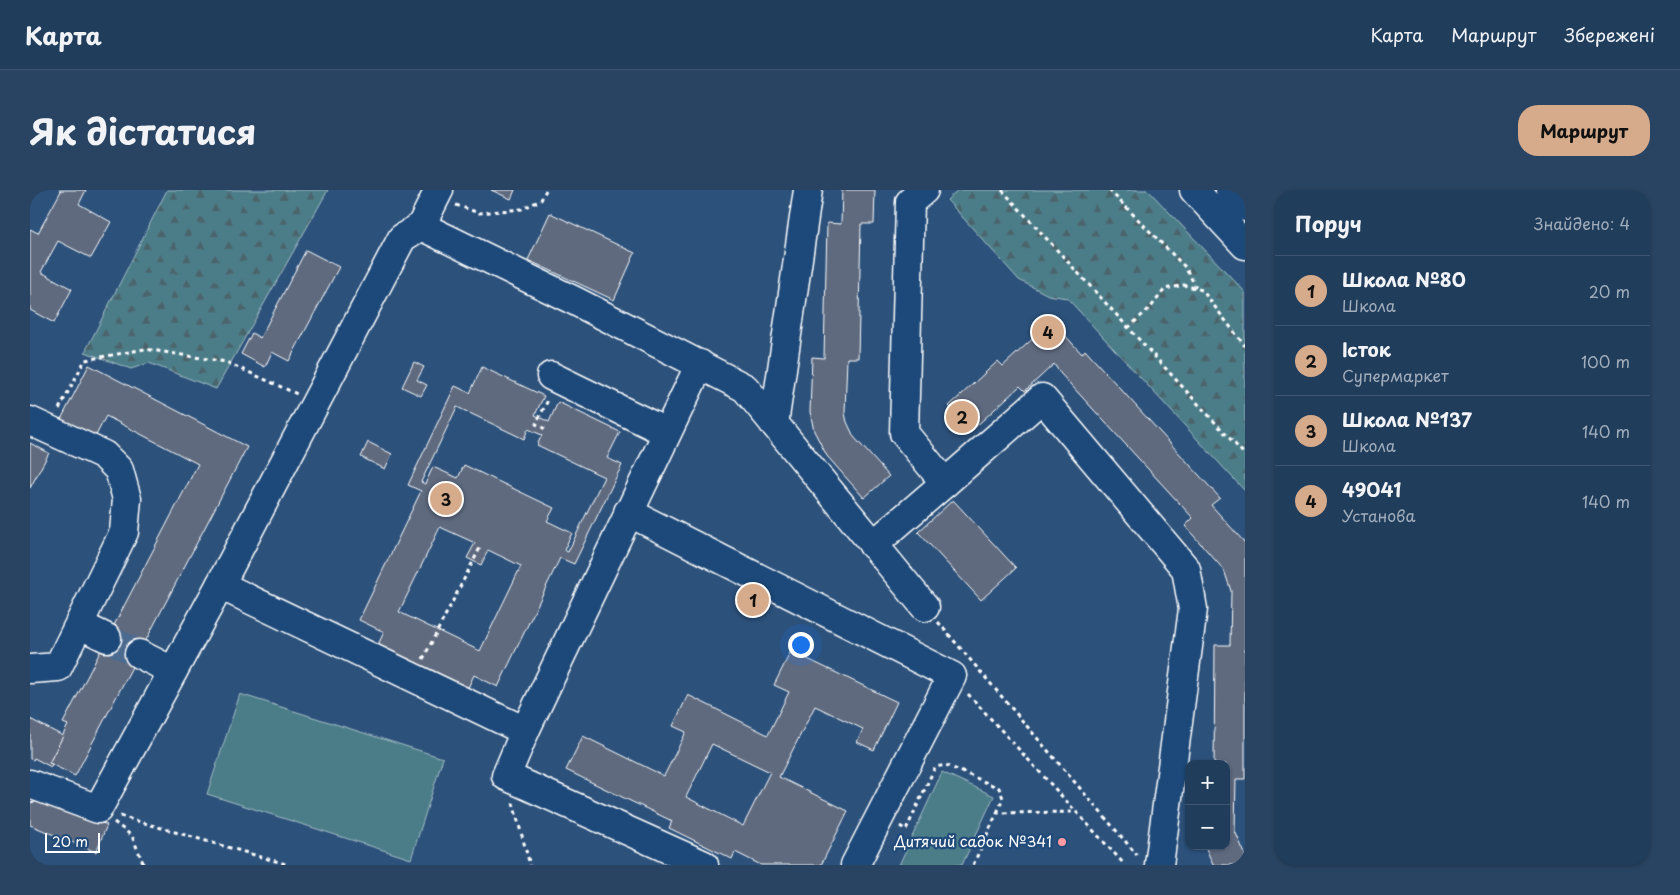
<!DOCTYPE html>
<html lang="uk">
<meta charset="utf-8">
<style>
body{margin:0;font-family:"Playpen Sans",sans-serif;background:#294462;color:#f1f3f6}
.controls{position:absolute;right:15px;bottom:15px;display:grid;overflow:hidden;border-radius:10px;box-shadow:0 1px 4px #0004}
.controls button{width:45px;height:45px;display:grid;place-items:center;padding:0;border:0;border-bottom:1px solid #3e5672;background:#213d5c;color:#f1f3f6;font:25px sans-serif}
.scale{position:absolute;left:15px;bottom:12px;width:55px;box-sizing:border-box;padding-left:5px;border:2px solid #fff;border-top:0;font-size:14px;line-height:18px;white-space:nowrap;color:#fff;-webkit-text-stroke:4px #1f4a7a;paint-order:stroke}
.you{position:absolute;left:770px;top:454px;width:18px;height:18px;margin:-12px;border:4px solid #fff;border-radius:50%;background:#1a73e8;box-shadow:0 0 0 8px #1a73e833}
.badge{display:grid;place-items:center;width:32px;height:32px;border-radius:50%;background:#d6ab8b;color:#111;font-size:16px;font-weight:700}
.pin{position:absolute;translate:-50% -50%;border:2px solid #fff;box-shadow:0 1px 5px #0006}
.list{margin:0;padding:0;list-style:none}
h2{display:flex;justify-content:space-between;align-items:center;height:65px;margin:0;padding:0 20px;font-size:21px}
h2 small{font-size:16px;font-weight:400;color:#a2aebb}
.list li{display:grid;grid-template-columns:32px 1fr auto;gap:15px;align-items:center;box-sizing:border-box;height:70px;padding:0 20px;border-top:1px solid #3e5672}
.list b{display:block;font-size:19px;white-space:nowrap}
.list p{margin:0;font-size:16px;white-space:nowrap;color:#a2aebb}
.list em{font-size:16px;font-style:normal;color:#a2aebb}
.map{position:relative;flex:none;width:1215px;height:675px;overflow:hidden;border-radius:20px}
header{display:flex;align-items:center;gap:30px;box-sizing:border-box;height:70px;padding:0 25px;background:#213d5c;border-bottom:1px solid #3e5672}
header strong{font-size:24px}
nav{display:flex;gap:28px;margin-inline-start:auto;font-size:18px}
.intro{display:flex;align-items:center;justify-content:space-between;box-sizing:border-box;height:120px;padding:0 30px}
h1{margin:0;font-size:35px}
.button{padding:12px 22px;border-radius:20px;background:#d6ab8b;color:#111;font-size:18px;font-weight:700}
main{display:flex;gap:30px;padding:0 30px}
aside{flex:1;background:#213d5c;border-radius:20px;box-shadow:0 1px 4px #0004}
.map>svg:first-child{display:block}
.forest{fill:url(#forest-firs);stroke:#a5bec4}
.garden{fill:#4b7d89;stroke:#a5bec4}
.building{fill:#5f6b7f;stroke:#fff;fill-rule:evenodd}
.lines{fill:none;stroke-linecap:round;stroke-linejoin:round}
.minor-tunnel{stroke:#4c6b8f;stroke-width:28;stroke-dasharray:28 14;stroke-linecap:butt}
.minor-casing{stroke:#fff;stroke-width:31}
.major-casing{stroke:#fff;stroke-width:31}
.path{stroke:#fff;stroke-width:3;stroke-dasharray:4 4;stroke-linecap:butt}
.minor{stroke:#1f4a7a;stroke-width:28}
.major{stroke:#1f4a7a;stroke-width:28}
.poi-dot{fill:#ff9aa2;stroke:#1f4a7a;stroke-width:2}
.labels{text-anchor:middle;stroke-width:4.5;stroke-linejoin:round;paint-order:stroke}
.poi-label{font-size:15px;fill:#fff;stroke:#1f4a7a;text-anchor:end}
</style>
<header>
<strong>Карта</strong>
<nav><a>Карта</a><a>Маршрут</a><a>Збережені</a></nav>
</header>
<div class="intro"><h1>Як дістатися</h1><a class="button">Маршрут</a></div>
<main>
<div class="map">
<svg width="1215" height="675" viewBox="0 0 1215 675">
<defs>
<pattern id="forest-firs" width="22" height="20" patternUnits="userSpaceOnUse" patternTransform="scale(1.25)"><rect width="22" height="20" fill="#4b7d89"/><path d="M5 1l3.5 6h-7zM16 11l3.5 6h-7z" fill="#4c646a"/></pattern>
</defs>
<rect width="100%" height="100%" fill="#2c517b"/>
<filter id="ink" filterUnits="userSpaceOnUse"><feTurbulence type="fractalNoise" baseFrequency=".02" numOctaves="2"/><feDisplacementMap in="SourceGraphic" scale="10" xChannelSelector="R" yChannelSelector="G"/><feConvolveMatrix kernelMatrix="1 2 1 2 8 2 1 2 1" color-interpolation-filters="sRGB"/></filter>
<g filter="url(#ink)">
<g class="forest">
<path d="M137,0H298L186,199L119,173L101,179L55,162Z"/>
<path d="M928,0H1118L1215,102V301L1037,108L1018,105L989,90L917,10Z"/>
</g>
<g class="garden">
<path d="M210,504L413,568L381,669L177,604Z"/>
<path d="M912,582L964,606L932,675H869Z"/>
</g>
<g class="building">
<path d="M29,0H56L49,14L81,32L61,68L28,51L11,82L42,99L24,133L0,120V39L8,43L31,1Z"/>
<path d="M461,0H485L481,9Z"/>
<path d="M812,0H845L844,34H831L828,168H817L815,223L817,232L824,247L859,286L834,308L797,266L784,241L780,222L782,167L794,168L797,33L811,34Z"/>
<path d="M520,23L605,63L584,110L498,70Z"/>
<path d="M276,60L309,77L259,171L242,162L235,177L211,164L222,143L230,148Z"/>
<path d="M1022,131L1052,164L1055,160L1190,308L1181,315L1215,353V589H1206L1205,641L1215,664V675H1183L1175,656H1196V574H1184L1185,455H1200L1201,401L1194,380L1155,336L1163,328L1030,183L1024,174L995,201L990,196L941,241L919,216L968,171L973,176Z"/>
<path d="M384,172L394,177L387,190L397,195L391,206L372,197Z"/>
<path d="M59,175L217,257L45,586L19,573L38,535L33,533L168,274L76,226L60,257L26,239Z"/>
<path d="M452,177L514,206L505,225L519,232L528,212L590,242L577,268L592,275L544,374L530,368L468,497L444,485L436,502L346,459L354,442L329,430L391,301L378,295L425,196L440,203ZM427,217L494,249L498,239L512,245L507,255L574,287L538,362L534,360L542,343L517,331L524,318L434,275L428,288L403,277L395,294L391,292ZM410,337L445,353L437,368L451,375L458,360L491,376L450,461L369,422Z"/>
<path d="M338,252L362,264L355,279L331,267Z"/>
<path d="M0,253L19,263L0,298Z"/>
<path d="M923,310L986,378L951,410L888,342Z"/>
<path d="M761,461L867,512L844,560L827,552L833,539L785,516L749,587L818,621L791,675H731L705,662L702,669L639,638L642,631L536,580L553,546L634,586L656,542L643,536L658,505L738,545L759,502L744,495ZM682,554L740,582L713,636L656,607Z"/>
<path d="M0,529L33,546L19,573L22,574L21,577L4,568L3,570L0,569Z"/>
<path d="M16,610L77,635L66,662L0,635V613Z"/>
</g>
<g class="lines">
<path class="minor-tunnel" d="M77,448L109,464"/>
<defs>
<g id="minor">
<path d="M391,36L547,112L715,198L895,417"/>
<path d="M670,174L495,541L476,586L674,675"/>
<path d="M521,186L636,242"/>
<path d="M0,231L74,265L89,280L97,309L94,342L28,477L0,479"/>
<path d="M744,234L778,0"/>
<path d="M915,293L1012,208L1156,379L1163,419L1129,675"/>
<path d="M598,322L922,486L825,675"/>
<path d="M843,355L915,293L874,243L880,12L894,0"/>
<path d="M190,395L495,541"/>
<path d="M50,435L77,448"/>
<path d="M109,464L143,481"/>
<path d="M0,594L68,619L190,395L372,48L391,36L409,0"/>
</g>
<g id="major">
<path d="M1164,0L1215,55"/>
<path d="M1200,0L1215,17"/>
</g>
</defs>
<use href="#minor" class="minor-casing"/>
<use href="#major" class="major-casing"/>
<g class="path">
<path d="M972,0L1215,265"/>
<path d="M1079,0L1155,77L1166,97"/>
<path d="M426,15L449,23L492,19L511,10L516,0"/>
<path d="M1098,138L1121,117L1135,99L1154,95L1172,100L1215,156"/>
<path d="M29,219L55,170L115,159L196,172L267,204"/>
<path d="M515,239L506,234L518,210"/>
<path d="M908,432L1107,665"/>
<path d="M393,469L451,356"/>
<path d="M938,504L1095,675"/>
<path d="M483,613L500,675"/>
<path d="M90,626L259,675"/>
<path d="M84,632L102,646L114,675"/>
<path d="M870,636L876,640L905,577L916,575L969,598L973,608L967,623"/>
<path d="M943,675L967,623L1046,622"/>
</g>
<use href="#minor" class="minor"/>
<use href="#major" class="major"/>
</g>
</g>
<circle class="poi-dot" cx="1032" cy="652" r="5"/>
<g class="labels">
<g class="poi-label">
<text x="1022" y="657">Дитячий садок №341</text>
</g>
</g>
</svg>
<div class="controls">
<button>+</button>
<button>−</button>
</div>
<div class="scale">20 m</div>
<div class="you"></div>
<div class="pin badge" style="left:723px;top:410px">1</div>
<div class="pin badge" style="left:932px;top:227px">2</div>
<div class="pin badge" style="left:416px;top:309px">3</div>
<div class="pin badge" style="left:1018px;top:142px">4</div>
</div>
<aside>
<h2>Поруч<small>Знайдено: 4</small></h2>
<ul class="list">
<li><span class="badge">1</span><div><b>Школа №80</b><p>Школа</p></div><em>20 m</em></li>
<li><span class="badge">2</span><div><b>Істок</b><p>Супермаркет</p></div><em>100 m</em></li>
<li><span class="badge">3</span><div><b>Школа №137</b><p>Школа</p></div><em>140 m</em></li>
<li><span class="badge">4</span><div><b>49041</b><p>Установа</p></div><em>140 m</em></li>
</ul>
</aside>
</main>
